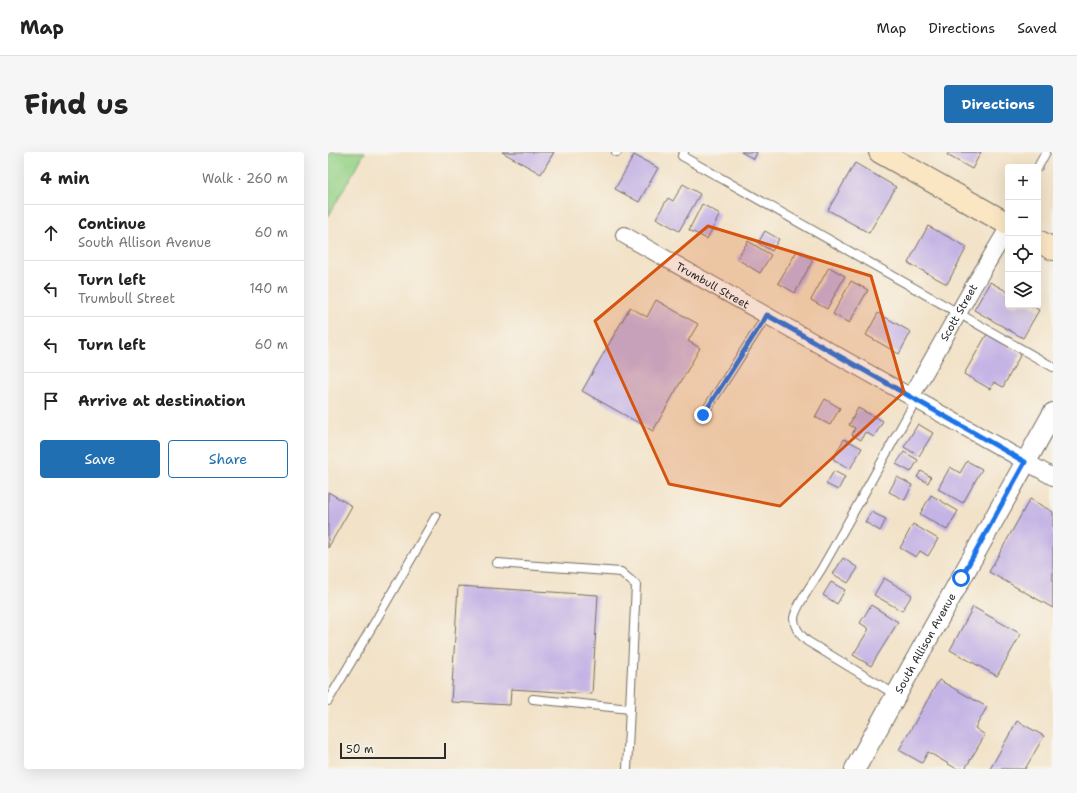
<!DOCTYPE html>
<meta charset="utf-8">
<style>
body{margin:0;font-family:"Shantell Sans",sans-serif;background:#f6f6f6;color:#222}
.controls{position:absolute;right:12px;top:12px;display:grid;overflow:hidden;border-radius:4px;box-shadow:0 4px 16px #0002}
.controls button{width:36px;height:36px;display:grid;place-items:center;padding:0;border:0;border-bottom:1px solid #e0e0e0;background:#fff;color:#222;font:20px sans-serif}
.scale{position:absolute;left:12px;bottom:10px;width:106px;box-sizing:border-box;padding-left:4px;border:2px solid #2b2b2b;border-top:0;font-size:11px;line-height:14px;white-space:nowrap;color:#2b2b2b;-webkit-text-stroke:3px #f7f3e8;paint-order:stroke}
.stop{position:absolute;width:12px;height:12px;margin:-9px;border:3px solid #1a73e8;border-radius:50%;background:#fff}
.stop.end{background:#1a73e8;border-color:#fff;box-shadow:0 1px 4px #0008}
.list{margin:0;padding:0;list-style:none}
h2{display:flex;justify-content:space-between;align-items:center;height:52px;margin:0;padding:0 16px;font-size:17px}
h2 small{font-size:13px;font-weight:400;color:#767676}
.list li{display:grid;grid-template-columns:26px 1fr auto;gap:12px;align-items:center;box-sizing:border-box;height:56px;padding:0 16px;border-top:1px solid #e0e0e0}
.list b{display:block;font-size:15px;white-space:nowrap}
.list p{margin:0;font-size:13px;white-space:nowrap;color:#767676}
.list em{font-size:13px;font-style:normal;color:#767676}
.actions{display:flex;gap:8px;padding:12px 16px}
.actions a{flex:1;padding:9px 0;border:1px solid #1f6fb2;border-radius:4px;text-align:center;font-size:14px;color:#1f6fb2}
.actions .main{background:#1f6fb2;color:#fff}
.icon{flex:none;width:22px;height:22px;fill:none;stroke:currentColor;stroke-width:2;stroke-linecap:round;stroke-linejoin:round}
.map{position:relative;flex:none;width:725px;height:617px;overflow:hidden;border-radius:4px}
header{display:flex;align-items:center;gap:24px;box-sizing:border-box;height:56px;padding:0 20px;background:#fff;border-bottom:1px solid #e0e0e0}
header strong{font-size:19px}
nav{display:flex;gap:22px;margin-inline-start:auto;font-size:14px}
.intro{display:flex;align-items:center;justify-content:space-between;box-sizing:border-box;height:96px;padding:0 24px}
h1{margin:0;font-size:28px}
.button{padding:10px 18px;border-radius:4px;background:#1f6fb2;color:#fff;font-size:14px;font-weight:700}
main{display:flex;gap:24px;padding:0 24px}
aside{flex:1;background:#fff;border-radius:4px;box-shadow:0 4px 16px #0002}
.map>svg:first-child{display:block}
.green{fill:#93d186;stroke:#5f7e58}
.building{fill:#c4b3e5}
.lines{fill:none;stroke-linecap:round;stroke-linejoin:round}
.service-casing{stroke:#716b62;stroke-width:10}
.minor-casing{stroke:#716b62;stroke-width:18}
.tertiary-casing{stroke:#716b62;stroke-width:22}
.secondary-casing{stroke:#716b62;stroke-width:24}
.service{stroke:#fff;stroke-width:8}
.minor{stroke:#fff;stroke-width:16}
.tertiary{stroke:#fff;stroke-width:20}
.secondary{stroke:#fbe6c4;stroke-width:22}
.route{stroke:#1a73e8;stroke-width:5}
.marked{fill:#d5540f;fill-opacity:0.2;stroke:#d5540f;stroke-width:3;stroke-linejoin:round}
.labels{text-anchor:middle;stroke-width:3.5;stroke-linejoin:round;paint-order:stroke}
.street-label{font-size:11px;fill:#2b2b2b;stroke:#f7f3e8}
</style>
<header>
<strong>Map</strong>
<nav><a>Map</a><a>Directions</a><a>Saved</a></nav>
</header>
<div class="intro"><h1>Find us</h1><a class="button">Directions</a></div>
<main>
<aside>
<h2>4 min<small>Walk · 260 m</small></h2>
<ul class="list">
<li><svg class="icon" aria-label="ahead" viewBox="0 0 24 24"><path d="M12 20V5M6 11l6-6 6 6"/></svg><div><b>Continue</b><p>South Allison Avenue</p></div><em>60 m</em></li>
<li><svg class="icon" aria-label="left" viewBox="0 0 24 24"><path d="M17 20v-9H6M10 6l-5 5 5 5"/></svg><div><b>Turn left</b><p>Trumbull Street</p></div><em>140 m</em></li>
<li><svg class="icon" aria-label="left" viewBox="0 0 24 24"><path d="M17 20v-9H6M10 6l-5 5 5 5"/></svg><div><b>Turn left</b></div><em>60 m</em></li>
<li><svg class="icon" aria-label="arrive" viewBox="0 0 24 24"><path d="M6 21V4h12l-3 4 3 4H6"/></svg><div><b>Arrive at destination</b></div></li>
</ul>
<div class="actions"><a class="main">Save</a><a>Share</a></div>
</aside>
<div class="map">
<svg width="725" height="617" viewBox="0 0 725 617">
<rect width="100%" height="100%" fill="#f7f3e8"/>
<filter id="ink" filterUnits="userSpaceOnUse"><feTurbulence type="fractalNoise" baseFrequency=".025" numOctaves="2"/><feDisplacementMap in="SourceGraphic" scale="8" xChannelSelector="R" yChannelSelector="G"/><feConvolveMatrix kernelMatrix="1 2 1 2 8 2 1 2 1" color-interpolation-filters="sRGB"/></filter>
<filter id="wash" filterUnits="userSpaceOnUse"><feTurbulence type="fractalNoise" baseFrequency=".012" numOctaves="4" result="noise"/><feDisplacementMap in="SourceGraphic" scale="16" xChannelSelector="R" yChannelSelector="G"/><feGaussianBlur stdDeviation="0.9" result="paint"/><feColorMatrix in="noise" values="0 0 0 0 0 0 0 0 0 0 0 0 0 0 0 0 0 1.4 0 .05"/><feComposite in="paint" operator="in"/></filter>
<g filter="url(#wash)">
<rect width="100%" height="100%" fill="#f2e2c8"/>
<path class="green" d="M0,0H37L0,65Z"/>
<g id="blocks">
<g class="building">
<path d="M174,0H226L213,22Z"/>
<path d="M413,0H429L426,7Z"/>
<path d="M621,0H653L644,17L619,3Z"/>
<path d="M306,3L330,16L311,50L287,37Z"/>
<path d="M527,11L568,35L541,81L500,58Z"/>
<path d="M355,32L372,42L351,79L328,66L340,46L345,49Z"/>
<path d="M374,52L392,62L379,87L361,78Z"/>
<path d="M600,74L639,95L619,132L580,111Z"/>
<path d="M437,79L451,87L444,99L430,91Z"/>
<path d="M420,89L443,103L432,121L409,107Z"/>
<path d="M469,99L485,108L467,141L450,131Z"/>
<path d="M501,115L517,124L499,157L483,148Z"/>
<path d="M523,129L540,138L521,171L505,162Z"/>
<path d="M662,130L680,140V153H702L711,158L695,186L646,158Z"/>
<path d="M328,148L370,172L360,189L372,196L325,279L254,239L302,155L319,165Z"/>
<path d="M550,161L583,180L571,202L538,183Z"/>
<path d="M659,182L693,202L675,235L666,230L662,237L636,222Z"/>
<path d="M497,247L512,256L502,273L487,265Z"/>
<path d="M530,256L555,269L546,285L537,280L533,288L524,283L527,276L521,273Z"/>
<path d="M590,272L605,281L591,304L576,295Z"/>
<path d="M516,287L534,296L522,317L505,307Z"/>
<path d="M576,300L590,308L583,320L568,312Z"/>
<path d="M639,309L654,317L635,351L610,337L622,315L632,321Z"/>
<path d="M506,319L517,325L510,338L498,332Z"/>
<path d="M593,319L603,325L600,331L589,325Z"/>
<path d="M569,325L584,333L577,348L561,340Z"/>
<path d="M0,340L24,354L0,396Z"/>
<path d="M603,343L630,359L619,378L592,362Z"/>
<path d="M702,347L725,360V456L661,420Z"/>
<path d="M543,360L558,367L552,379L537,370Z"/>
<path d="M585,372L610,387L600,404L592,399L588,405L572,396Z"/>
<path d="M515,406L530,416L520,431L505,422Z"/>
<path d="M556,426L584,443L574,459L546,443Z"/>
<path d="M503,430L517,438L509,452L495,443Z"/>
<path d="M130,434L270,443L264,542L183,537L182,553L123,550Z"/>
<path d="M543,453L570,470L543,514L525,503L541,477L532,471Z"/>
<path d="M645,455L693,482L669,524L622,498Z"/>
<path d="M611,528L659,555L647,576L657,583L637,617H629L600,600L594,611L571,598Z"/>
<path d="M689,569L716,584L697,617H662Z"/>
</g>
</g>
</g>
<g filter="url(#ink)">
<use href="#blocks" fill-opacity="0" stroke="#716b62" stroke-width="1"/>
<g class="lines">
<defs>
<g id="service">
<path d="M288,0H289"/>
<path d="M356,0L354,4L725,215"/>
<path d="M710,15L718,0"/>
<path d="M375,263L439,163"/>
<path d="M169,411L293,420L308,433L299,617"/>
<path d="M568,543L479,489C472,483 466,476 466,466C468,453 487,428 494,416C526,360 557,304 588,248"/>
<path d="M205,547L302,557"/>
<path d="M0,549L48,468L108,364"/>
</g>
<g id="minor">
<path id="s1" d="M296,83L725,325"/>
<path id="s2" d="M583,245L645,135L680,76"/>
</g>
<g id="tertiary">
<path id="s3" d="M527,617L725,261"/>
</g>
<g id="secondary">
<path d="M552,0L680,72"/>
<path d="M710,89L725,97"/>
</g>
</defs>
<use href="#service" class="service-casing"/>
<use href="#minor" class="minor-casing"/>
<use href="#tertiary" class="tertiary-casing"/>
<use href="#secondary" class="secondary-casing"/>
<use href="#service" class="service"/>
<use href="#minor" class="minor"/>
<use href="#tertiary" class="tertiary"/>
<use href="#secondary" class="secondary"/>
</g>
</g>
<g class="lines" filter="url(#ink)">
<path class="route" d="M375,263L439,163L697,310L633,426"/>
</g>
<path class="marked" d="M380,74L543,124L576,240L452,354L341,332L267,169Z"/>
<g class="labels">
<g class="street-label">
<text dy="4" stroke="none"><textPath href="#s1" startOffset="102">Trumbull Street</textPath></text>
<text dy="4" stroke="none"><textPath href="#s2" startOffset="97">Scott Street</textPath></text>
<text dy="4" stroke="none"><textPath href="#s3" startOffset="144">South Allison Avenue</textPath></text>
</g>
</g>
</svg>
<div class="controls">
<button>+</button>
<button>−</button>
<button><svg class="icon" aria-label="locate" viewBox="0 0 24 24"><circle cx="12" cy="12" r="6"/><path d="M12 2v4M12 18v4M2 12h4M18 12h4"/></svg></button>
<button><svg class="icon" aria-label="layers" viewBox="0 0 24 24"><path d="M12 4l9 5-9 5-9-5zM3 14l9 5 9-5"/></svg></button>
</div>
<div class="scale">50 m</div>
<div class="stop" style="left:633px;top:426px"></div>
<div class="stop end" style="left:375px;top:263px"></div>
</div>
</main>
